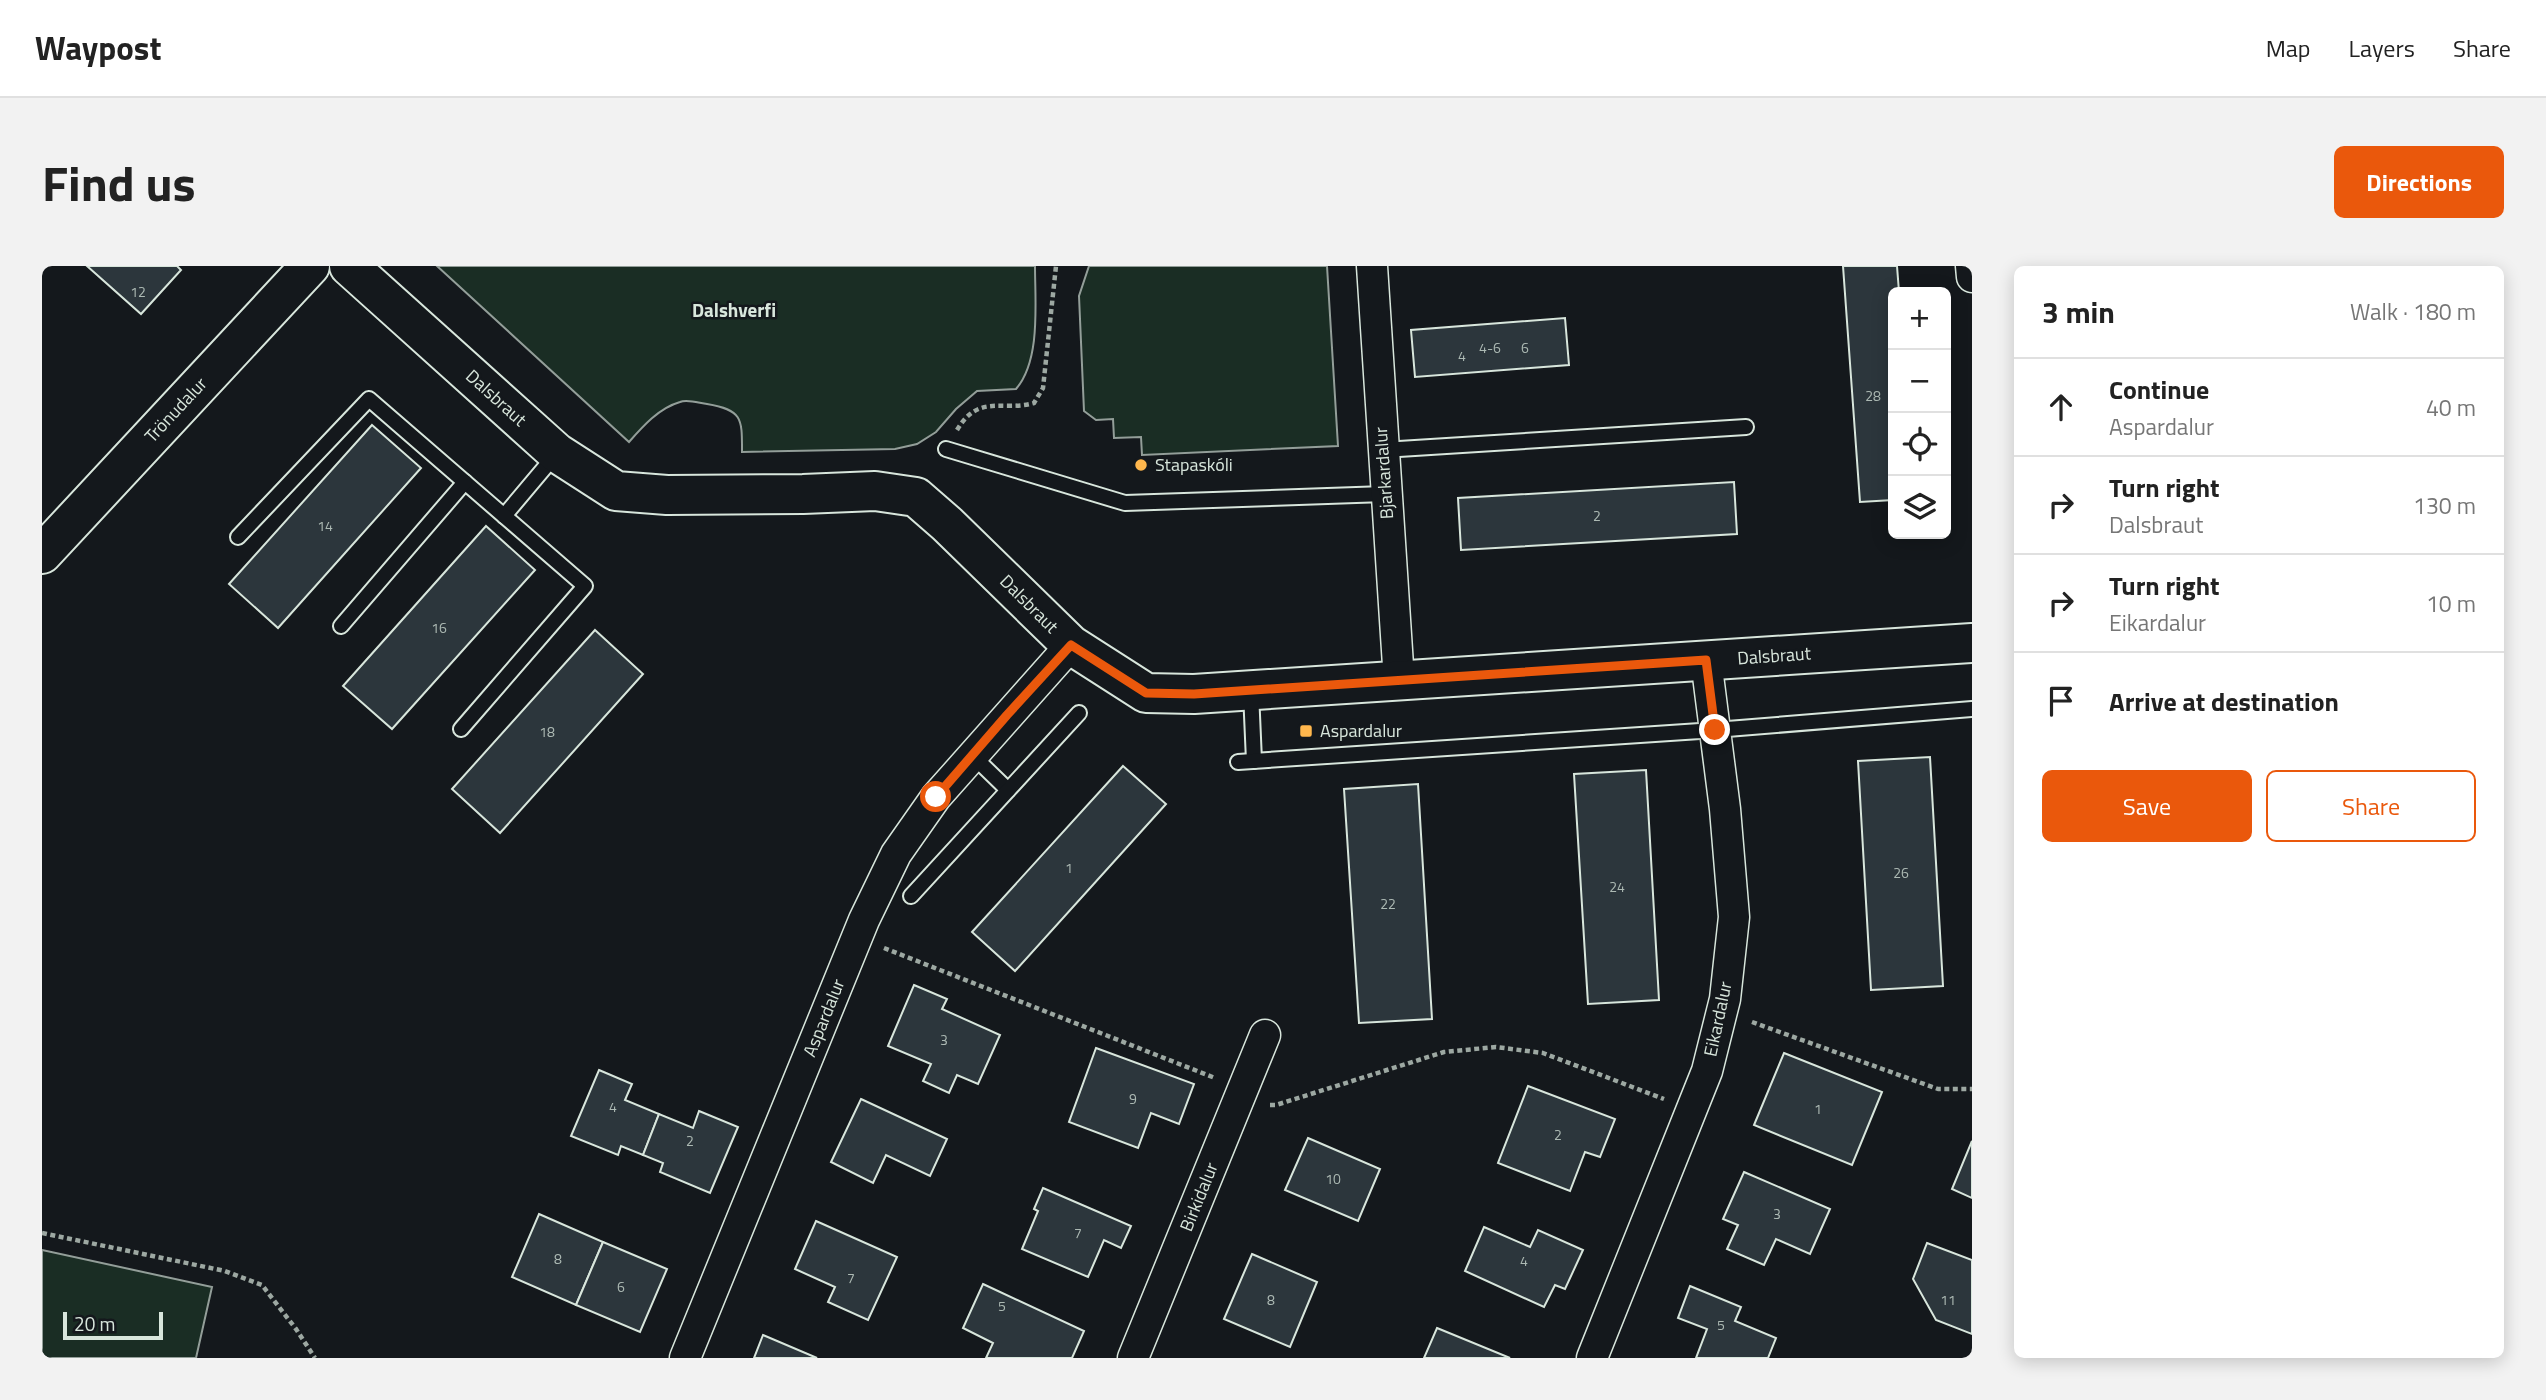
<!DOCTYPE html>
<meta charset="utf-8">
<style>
body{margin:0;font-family:"Titillium Web",sans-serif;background:#f2f2f2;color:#222}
.controls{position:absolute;right:21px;top:21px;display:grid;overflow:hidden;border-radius:10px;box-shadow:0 4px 18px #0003}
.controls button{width:63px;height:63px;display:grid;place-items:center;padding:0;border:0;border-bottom:2px solid #e0e0e0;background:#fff;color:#222;font:35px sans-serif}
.scale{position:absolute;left:21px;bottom:18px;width:100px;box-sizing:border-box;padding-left:7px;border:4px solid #d8e6dc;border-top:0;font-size:19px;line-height:24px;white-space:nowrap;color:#d8e6dc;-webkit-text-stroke:5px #14181c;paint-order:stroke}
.stop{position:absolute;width:21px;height:21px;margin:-16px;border:5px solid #ea580c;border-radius:50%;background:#fff}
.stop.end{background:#ea580c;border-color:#fff;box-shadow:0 2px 7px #0008}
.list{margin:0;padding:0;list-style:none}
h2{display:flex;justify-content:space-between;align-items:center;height:91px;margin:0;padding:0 28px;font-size:30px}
h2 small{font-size:23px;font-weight:400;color:#767676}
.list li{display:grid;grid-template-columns:46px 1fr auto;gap:21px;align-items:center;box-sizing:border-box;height:98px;padding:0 28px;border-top:2px solid #e0e0e0}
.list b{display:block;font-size:26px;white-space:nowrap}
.list p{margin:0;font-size:23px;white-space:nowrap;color:#767676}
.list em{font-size:23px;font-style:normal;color:#767676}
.actions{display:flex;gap:14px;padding:21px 28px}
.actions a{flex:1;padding:16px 0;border:2px solid #ea580c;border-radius:10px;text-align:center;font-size:24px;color:#ea580c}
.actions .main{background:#ea580c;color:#fff}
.icon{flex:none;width:38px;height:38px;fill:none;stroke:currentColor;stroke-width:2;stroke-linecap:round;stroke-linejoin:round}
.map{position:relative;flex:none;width:1930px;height:1092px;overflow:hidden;border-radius:10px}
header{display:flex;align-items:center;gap:42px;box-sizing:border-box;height:98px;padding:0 35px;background:#fff;border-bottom:2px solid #e0e0e0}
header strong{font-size:33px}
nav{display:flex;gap:38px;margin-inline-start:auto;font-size:24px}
.intro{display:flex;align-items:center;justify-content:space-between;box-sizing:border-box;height:168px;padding:0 42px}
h1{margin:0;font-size:49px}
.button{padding:18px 32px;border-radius:10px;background:#ea580c;color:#fff;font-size:24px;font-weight:700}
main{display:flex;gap:42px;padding:0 42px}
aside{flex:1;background:#fff;border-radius:10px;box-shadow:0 4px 18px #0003}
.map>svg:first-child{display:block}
.green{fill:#1a2d24;stroke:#939e99;stroke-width:2}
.building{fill:#2c363c;stroke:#d8e6dc;stroke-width:2}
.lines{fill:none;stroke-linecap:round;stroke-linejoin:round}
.lane-casing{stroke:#d8e6dc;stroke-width:18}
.street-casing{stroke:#d8e6dc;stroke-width:33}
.secondary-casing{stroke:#d8e6dc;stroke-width:42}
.path{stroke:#9da8a2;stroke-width:4.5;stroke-dasharray:5 3.5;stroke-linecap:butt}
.lane{stroke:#14181c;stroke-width:14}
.street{stroke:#14181c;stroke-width:30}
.secondary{stroke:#14181c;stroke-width:38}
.route{stroke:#ea580c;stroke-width:9}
.poi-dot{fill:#ffb74d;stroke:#14181c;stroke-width:2.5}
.labels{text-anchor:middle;stroke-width:5;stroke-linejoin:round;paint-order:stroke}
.number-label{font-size:14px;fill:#adbab4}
.street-label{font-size:18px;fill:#d8e6dc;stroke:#14181c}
.poi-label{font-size:18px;fill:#d8e6dc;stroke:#14181c;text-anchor:start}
.neighbourhood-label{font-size:19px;font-weight:bold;fill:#d8e6dc;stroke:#14181c}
</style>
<header>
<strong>Waypost</strong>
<nav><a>Map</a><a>Layers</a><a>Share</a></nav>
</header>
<div class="intro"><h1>Find us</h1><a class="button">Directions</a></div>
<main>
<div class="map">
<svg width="1930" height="1092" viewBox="0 0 1930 1092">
<rect width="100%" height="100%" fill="#14181c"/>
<g class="green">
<path d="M395,0H993C993,37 999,94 974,123L935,125L914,143L894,166L875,178L853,183L700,186C700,153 701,144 665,138C657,137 645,133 638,136C617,142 601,160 587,176Z"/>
<path d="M1047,0H1285L1296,180L1100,189L1099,171L1072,172L1071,153L1054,154L1042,145L1037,30Z"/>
<path d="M0,984L170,1021L154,1092H0Z"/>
</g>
<g class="building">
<path d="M45,0H135L139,4L99,48Z"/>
<path d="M1801,0H1855L1857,26H1851V234L1818,236Z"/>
<path d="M1523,52L1527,99L1373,111L1369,64Z"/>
<path d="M330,159L379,202L236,362L187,318Z"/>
<path d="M1692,216L1695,268L1419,284L1416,232Z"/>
<path d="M444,260L493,304L350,463L301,420Z"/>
<path d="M553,364L601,408L458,567L410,523Z"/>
<path d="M1888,491L1901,720L1829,724L1816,495Z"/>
<path d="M1081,500L1124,538L973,705L930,666Z"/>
<path d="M1604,504L1617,734L1546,738L1532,508Z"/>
<path d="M1376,518L1390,753L1317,757L1302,523Z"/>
<path d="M872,719L905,733L900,743L958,769L936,818L915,809L907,827L881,815L889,798L846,780Z"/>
<path d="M1054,782L1152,818L1137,858L1109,847L1096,882L1027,856Z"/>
<path d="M1742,787L1840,826L1810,899L1712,859Z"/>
<path d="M557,804L590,818L583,834L617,848L601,889L579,880L576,889L529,870Z"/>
<path d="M1486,820L1573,853L1558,891L1543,886L1528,925L1456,897Z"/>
<path d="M819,833L905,873L888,910L844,889L831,917L789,896Z"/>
<path d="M657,845L696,861L668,927L618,906L621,897L601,889L617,848L651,862Z"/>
<path d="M1266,872L1338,903L1316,955L1243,924Z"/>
<path d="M1930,875V932L1910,923Z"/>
<path d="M1702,906L1788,943L1768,988L1734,973L1722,999L1685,983L1696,959L1681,953Z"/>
<path d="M1001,922L1089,960L1079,982L1062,974L1046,1011L980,983L996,945L992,943Z"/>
<path d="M497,948L561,976L534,1039L470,1011Z"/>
<path d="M774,955L855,991L826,1054L786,1036L793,1021L753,1003Z"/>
<path d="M1442,961L1488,981L1496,964L1541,984L1523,1023L1513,1019L1502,1041L1423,1005Z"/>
<path d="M561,976L625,1003L598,1066L534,1039Z"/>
<path d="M1885,977L1930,994V1068L1894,1054L1871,1013Z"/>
<path d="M1210,988L1275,1016L1248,1081L1182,1053Z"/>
<path d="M941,1018L1042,1065L1030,1092H944L951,1077L921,1062Z"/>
<path d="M1648,1020L1699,1041L1693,1055L1734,1072L1726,1092H1654L1665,1063L1636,1052Z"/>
<path d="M1395,1062L1468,1092H1382Z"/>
<path d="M721,1069L775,1092H712Z"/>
</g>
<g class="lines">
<defs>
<g id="lane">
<path d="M904,183L1083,237L1343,228"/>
<path d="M1341,184L1704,161"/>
<path d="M462,250L515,187"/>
<path d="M196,271L327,133L543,320L419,463"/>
<path d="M299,360L423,216"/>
<path d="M1209,426L1212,495"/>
<path d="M930,489L966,524"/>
<path d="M1196,496L1673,464L1930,443"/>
<path d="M869,630L1037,447"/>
</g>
<g id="street">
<path d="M1330,0L1357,415"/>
<path d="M1929,0L1930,11"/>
<path d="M643,1092L822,654L854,588L894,531L1029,379"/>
<path d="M1091,1092L1223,769"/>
<path d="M1550,1092L1665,805L1683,733L1692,651L1683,543L1664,394"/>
</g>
<g id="secondary">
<path d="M307,0L515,187L574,225L625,229L761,228L833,225L874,231L905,258L1029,379L1104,427L1152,428L1930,377"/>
<path d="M0,288L268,0"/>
</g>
</defs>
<use href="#lane" class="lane-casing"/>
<use href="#street" class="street-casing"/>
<use href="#secondary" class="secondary-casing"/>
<g class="path">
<path d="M915,164C937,127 960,146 992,137L1001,122L1014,0"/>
<path d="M842,682L1173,812"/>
<path d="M1710,756L1896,823H1930"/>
<path d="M1228,839H1234L1402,786L1454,781L1501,787L1622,833"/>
<path d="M0,967L183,1005L220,1019L254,1063L273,1092"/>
</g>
<use href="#lane" class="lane"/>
<use href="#street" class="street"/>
<use href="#secondary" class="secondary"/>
</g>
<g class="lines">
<path class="route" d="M894,531L965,449L1029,379L1104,427L1152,428L1664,394L1673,464"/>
</g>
<g class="poi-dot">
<circle cx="1099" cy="199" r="7"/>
<rect x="1257" y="458" width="14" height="14" rx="3.5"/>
</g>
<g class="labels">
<g class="number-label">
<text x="96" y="31">12</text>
<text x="1448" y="87">4-6</text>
<text x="1483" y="87">6</text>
<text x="1420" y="95">4</text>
<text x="1831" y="135">28</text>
<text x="1555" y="255">2</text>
<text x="283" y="265">14</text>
<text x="397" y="367">16</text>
<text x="505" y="471">18</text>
<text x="1027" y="607">1</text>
<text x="1859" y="612">26</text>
<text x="1575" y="626">24</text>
<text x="1346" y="643">22</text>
<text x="902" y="779">3</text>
<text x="1091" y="838">9</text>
<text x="571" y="846">4</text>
<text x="1776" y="848">1</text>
<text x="1516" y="874">2</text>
<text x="648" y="880">2</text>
<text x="1291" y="918">10</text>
<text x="1735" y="953">3</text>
<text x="1036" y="972">7</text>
<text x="516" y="998">8</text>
<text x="1482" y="1000">4</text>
<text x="809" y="1017">7</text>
<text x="579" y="1026">6</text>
<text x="1229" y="1039">8</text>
<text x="1906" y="1039">11</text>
<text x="960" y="1045">5</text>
<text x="1679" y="1064">5</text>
</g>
<g class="street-label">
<text transform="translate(454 132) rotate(42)" y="6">Dalsbraut</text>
<text transform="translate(134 144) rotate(-47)" y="6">Trönudalur</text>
<text transform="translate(1342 207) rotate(-94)" y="6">Bjarkardalur</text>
<text transform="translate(987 338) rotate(45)" y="6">Dalsbraut</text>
<text transform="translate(1732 390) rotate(-4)" y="6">Dalsbraut</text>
<text transform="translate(782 752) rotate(-68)" y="6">Aspardalur</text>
<text transform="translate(1676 753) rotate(-78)" y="6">Eikardalur</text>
<text transform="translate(1157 931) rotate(-68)" y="6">Birkidalur</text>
</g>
<g class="poi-label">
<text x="1113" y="205">Stapaskóli</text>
<text x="1278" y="471">Aspardalur</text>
</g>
<g class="neighbourhood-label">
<text x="692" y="51">Dalshverfi</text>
</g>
</g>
</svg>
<div class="controls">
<button>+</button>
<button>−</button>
<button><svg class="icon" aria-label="locate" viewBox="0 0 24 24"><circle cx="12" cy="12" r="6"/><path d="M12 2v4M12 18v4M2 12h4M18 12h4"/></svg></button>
<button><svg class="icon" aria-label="layers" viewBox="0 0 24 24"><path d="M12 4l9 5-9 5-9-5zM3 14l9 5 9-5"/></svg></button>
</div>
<div class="scale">20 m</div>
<div class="stop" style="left:894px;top:531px"></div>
<div class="stop end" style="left:1673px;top:464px"></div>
</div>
<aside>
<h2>3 min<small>Walk · 180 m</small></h2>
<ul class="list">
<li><svg class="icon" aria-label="ahead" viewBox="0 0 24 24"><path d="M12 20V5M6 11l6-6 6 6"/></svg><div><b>Continue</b><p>Aspardalur</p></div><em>40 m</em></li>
<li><svg class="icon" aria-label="right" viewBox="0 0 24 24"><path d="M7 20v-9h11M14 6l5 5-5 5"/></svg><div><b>Turn right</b><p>Dalsbraut</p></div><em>130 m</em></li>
<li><svg class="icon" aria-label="right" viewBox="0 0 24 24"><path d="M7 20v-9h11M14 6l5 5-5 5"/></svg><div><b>Turn right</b><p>Eikardalur</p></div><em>10 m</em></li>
<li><svg class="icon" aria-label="arrive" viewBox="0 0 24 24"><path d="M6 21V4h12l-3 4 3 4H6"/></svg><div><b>Arrive at destination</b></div></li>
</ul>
<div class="actions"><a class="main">Save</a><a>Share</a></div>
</aside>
</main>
